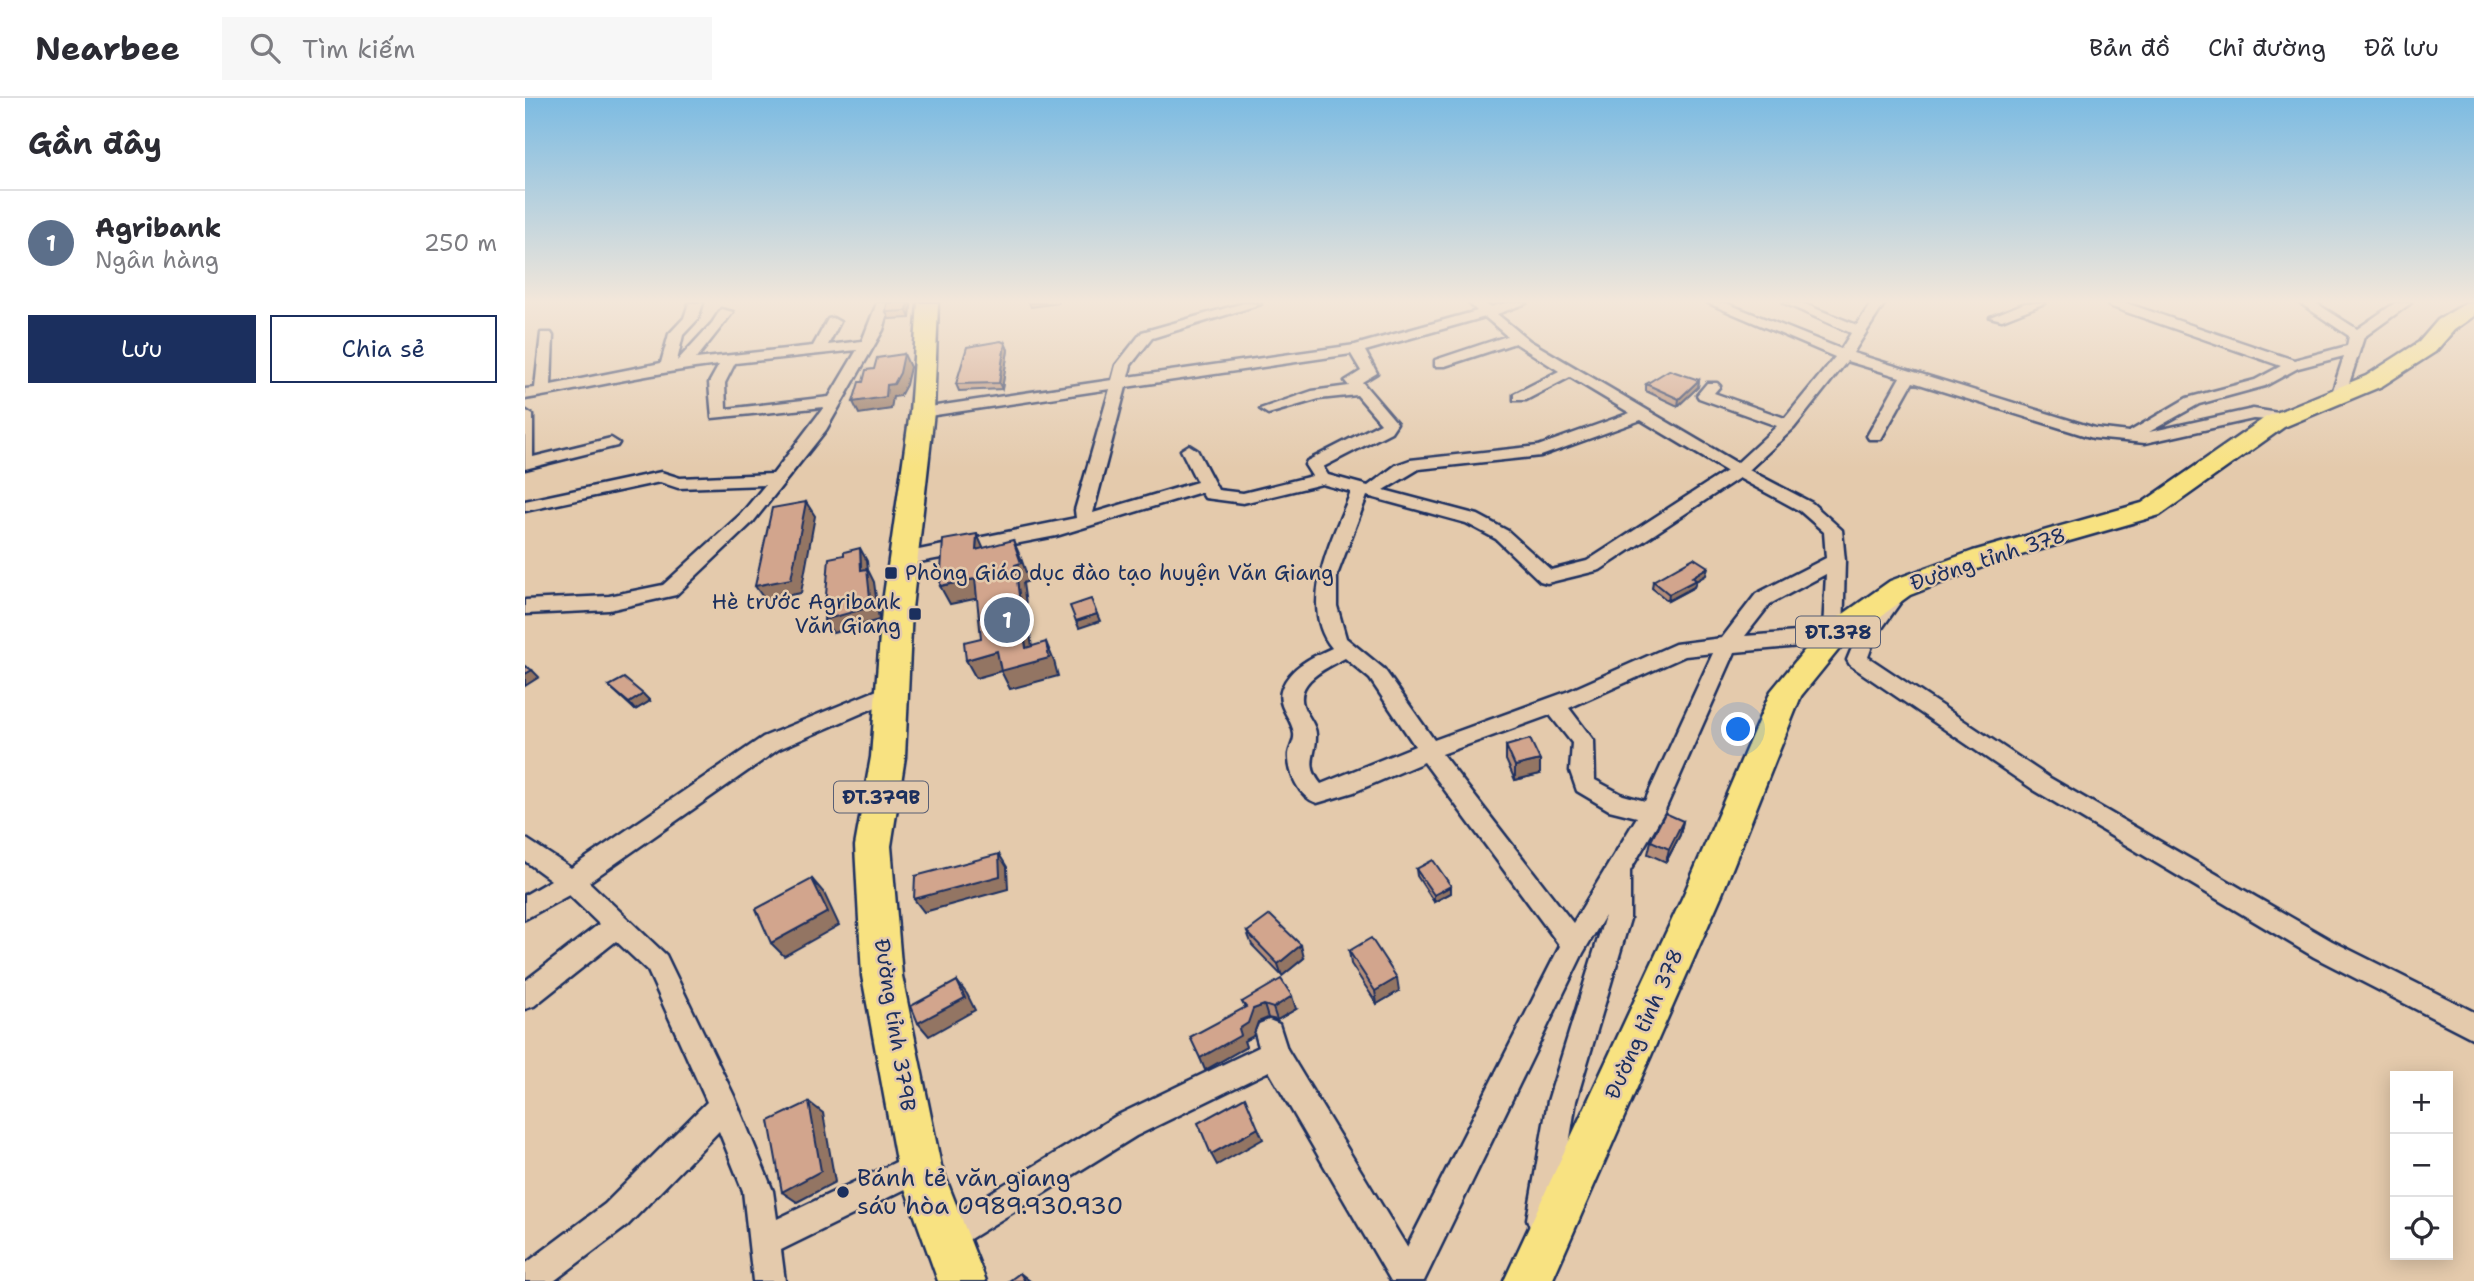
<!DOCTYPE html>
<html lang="vi">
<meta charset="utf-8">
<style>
body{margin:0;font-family:"Shantell Sans",sans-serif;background:#f7f7f7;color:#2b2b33}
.controls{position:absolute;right:21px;bottom:21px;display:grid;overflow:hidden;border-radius:0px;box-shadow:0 4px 18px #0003}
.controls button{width:63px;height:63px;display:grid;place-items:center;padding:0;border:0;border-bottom:2px solid #e1e1e2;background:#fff;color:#2b2b33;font:35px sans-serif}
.you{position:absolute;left:1214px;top:632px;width:24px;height:24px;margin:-18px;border:5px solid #fff;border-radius:50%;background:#1a73e8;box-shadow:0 0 0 10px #1a73e833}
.badge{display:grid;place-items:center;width:46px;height:46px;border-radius:50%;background:#1b2f5e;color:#fff;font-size:23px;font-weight:700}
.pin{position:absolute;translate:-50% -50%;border:4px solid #fff;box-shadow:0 2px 7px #0006}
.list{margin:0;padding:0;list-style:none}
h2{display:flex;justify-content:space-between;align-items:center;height:91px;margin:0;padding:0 28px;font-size:30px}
h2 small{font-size:23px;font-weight:400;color:#7c7c81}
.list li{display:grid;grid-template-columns:46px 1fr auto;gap:21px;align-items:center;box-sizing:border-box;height:105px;padding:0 28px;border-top:2px solid #e1e1e2}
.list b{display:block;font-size:26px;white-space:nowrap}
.list p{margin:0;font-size:23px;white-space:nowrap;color:#7c7c81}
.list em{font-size:23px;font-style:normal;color:#7c7c81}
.actions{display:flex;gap:14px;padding:21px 28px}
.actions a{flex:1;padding:16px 0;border:2px solid #1b2f5e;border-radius:0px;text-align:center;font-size:24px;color:#1b2f5e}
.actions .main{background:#1b2f5e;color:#fff}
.icon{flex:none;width:38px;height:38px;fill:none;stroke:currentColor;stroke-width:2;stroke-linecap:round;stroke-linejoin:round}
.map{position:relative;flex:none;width:1949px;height:1183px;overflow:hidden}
header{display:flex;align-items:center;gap:42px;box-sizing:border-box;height:98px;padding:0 35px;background:#fff;border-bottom:2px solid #e1e1e2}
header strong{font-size:33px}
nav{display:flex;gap:38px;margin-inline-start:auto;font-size:24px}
.search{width:490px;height:63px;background:#f7f7f7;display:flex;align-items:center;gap:18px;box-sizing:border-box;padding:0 24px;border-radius:0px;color:#7c7c81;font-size:26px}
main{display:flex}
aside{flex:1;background:#fff}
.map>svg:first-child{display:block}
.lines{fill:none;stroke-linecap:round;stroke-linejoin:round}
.minor-casing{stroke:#1b2f5e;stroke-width:5}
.primary-casing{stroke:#1b2f5e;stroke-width:5}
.minor{fill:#e4caac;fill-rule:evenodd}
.primary{fill:#f8e281;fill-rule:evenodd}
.wall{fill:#b58e79;stroke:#1b2f5e;stroke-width:2}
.shaded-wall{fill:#937463;stroke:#1b2f5e;stroke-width:2}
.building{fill:#d2a58d;stroke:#1b2f5e;stroke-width:2}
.poi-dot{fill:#1b2f5e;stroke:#e4caac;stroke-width:2.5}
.labels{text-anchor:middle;stroke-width:5;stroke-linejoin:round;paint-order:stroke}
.shield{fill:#e4caac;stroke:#575e75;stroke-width:2}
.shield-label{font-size:19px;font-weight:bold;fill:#1b2f5e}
.street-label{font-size:21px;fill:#1b2f5e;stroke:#e4caac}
.poi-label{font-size:21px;fill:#1b2f5e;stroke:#e4caac;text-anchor:start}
.near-poi-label{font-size:24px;fill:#1b2f5e;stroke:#e4caac;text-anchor:start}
</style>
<header>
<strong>Nearbee</strong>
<div class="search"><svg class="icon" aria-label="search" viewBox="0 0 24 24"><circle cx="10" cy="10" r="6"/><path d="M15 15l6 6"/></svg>Tìm kiếm</div>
<nav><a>Bản đồ</a><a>Chỉ đường</a><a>Đã lưu</a></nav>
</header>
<main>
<aside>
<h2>Gần đây<small></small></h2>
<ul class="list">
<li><span class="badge" style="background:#5c6f8a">1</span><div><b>Agribank</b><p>Ngân hàng</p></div><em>250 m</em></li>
</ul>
<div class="actions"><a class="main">Lưu</a><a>Chia sẻ</a></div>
</aside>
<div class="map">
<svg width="1949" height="1183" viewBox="0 0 1949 1183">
<rect width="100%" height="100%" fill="#e4caac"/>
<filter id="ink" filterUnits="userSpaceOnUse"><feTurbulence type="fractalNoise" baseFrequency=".0143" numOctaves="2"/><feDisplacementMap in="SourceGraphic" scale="14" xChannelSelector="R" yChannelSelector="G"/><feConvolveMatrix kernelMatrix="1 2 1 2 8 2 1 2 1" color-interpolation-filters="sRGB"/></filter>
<g filter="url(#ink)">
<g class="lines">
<defs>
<g id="minor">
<path d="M164,205H178L173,221L158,237L152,263L187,225L196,211L208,214L171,261L288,248L303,221L308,220L315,224L303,247L337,243L352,205H366L358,232L301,332L228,424L151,497L84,512L0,516V502L84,498L138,487L216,416L240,387L153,390L135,384L0,413V403L136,374L155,380L248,376L299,309L187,320L184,285L194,267C129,274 65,290 0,301V291L10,290L16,235H26L28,238L26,287L136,265L144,236L159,220ZM332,252L304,299L201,311L200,285L210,265Z"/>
<path d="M719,205L736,206L627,240L606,267L603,279L830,247L952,213L944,205H959L965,209L981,205H1002L972,216L1005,243L1212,365L1252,328L1174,300L1172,297L1182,285H1192L1195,288L1189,295L1260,320L1310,259L1183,205H1201L1316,251L1326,235L1259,205H1277L1332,227L1346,205H1360L1328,255L1570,330L1604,334L1662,300L1730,282L1756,268L1584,208L1582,205H1601L1769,262L1822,248L1824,238L1775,205H1791L1832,231L1870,205H1886L1839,239L1820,298L1815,300L1807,295L1819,258L1773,270L1740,288L1674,306L1624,334L1728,311L1766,317V323L1728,321L1620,345L1568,340L1388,284L1356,341H1344L1342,338L1375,279L1322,263L1269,330L1224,372L1287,405L1317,432L1320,463L1318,538L1308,545L1210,554L1139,714L1105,773V821L1051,1003L1032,1121L1028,1132L1017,1136L1006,1132L1002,1121L1023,1003L1080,818L1058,855L899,1183H866L744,973L611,1038L419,1157L408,1152L403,1141L408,1130L591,1018L734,949L730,935L734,926L744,922L754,926L762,951L882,1149L1035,848L899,664L829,694L792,705C774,699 763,675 764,656C765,649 770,643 769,636C767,619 750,608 757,590C766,568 787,559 807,550C771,507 809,437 826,394L797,386L718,405L680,400L676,394L531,438L379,467L370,461L379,455L551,420L550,412L585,291L397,319L389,314L391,311L587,282L591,267L617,234ZM960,219L982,238L910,262V268H920L990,245L1034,273L989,296V302H1001L1045,279L1105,315L1013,348L885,362L871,367L843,388L803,377L798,369L866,334L872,325L837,284L852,275L840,253ZM826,256L836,273L820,283L824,288L787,293L735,311L743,316L794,301L832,297L856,325L782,363L780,367L787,378L718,395L693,392L672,352L664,347L656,352L672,384L568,415L601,289ZM1116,322L1201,373L1062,463L1026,472L983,433L953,417L859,392L894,371L1016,358ZM1214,380L1275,413L1299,434L1301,460L1231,496L1197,540L1150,546L1044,593L909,642L859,571L821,540L812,508V477L842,398L941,425L971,441L1015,483L1022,485L1075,472ZM1301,476L1298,532L1220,538L1245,506ZM1188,555L1120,703L1098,697L1070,682L1069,643L1044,610L1160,558ZM820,560L845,581L890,648L796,686C780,666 791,658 791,639C792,630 785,621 781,614C765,586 799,571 820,560ZM1025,617L1047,645L1045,673L1052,693L1084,712L1112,719L1048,825L917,656Z"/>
<path d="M1500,205H1520L1477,222L1465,219Z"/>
<path d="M0,312L8,317V359L86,340L94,345L92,348L0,371Z"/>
<path d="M1372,489L1382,495L1350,540L1343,559L1525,680L1807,843L1949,914V941L1789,859L1509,692L1325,567L1322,562L1334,533L1365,490Z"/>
<path d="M367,586L374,589L378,594L374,599L254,651L64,784L141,857L209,998L248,1093L252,1121L394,1053L405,1057L409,1068L405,1079L256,1152L260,1183H228L218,1093L194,1033L102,1128L29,1183H0V1166L80,1106L182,1004L123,873L91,843L9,908L0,911V883L74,826L44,797L0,821V797L26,782L0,763V740L46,770L238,639Z"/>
</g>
<g id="primary">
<path d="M393,205H413L409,314L387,511L380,659L366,748L377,878L416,1068L461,1183H413L372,1068L337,878L330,748L346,659L357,511L385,314Z"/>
<path d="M1941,205H1949V218L1929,232L1910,254L1857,288L1759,329L1635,417L1468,465L1385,497L1319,545L1276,598L1197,796L1027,1183H979L1159,796L1246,593L1297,531L1365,483L1448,453L1617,405L1741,319L1841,278L1894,244L1913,222Z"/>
</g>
</defs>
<use href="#minor" class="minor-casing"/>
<use href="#primary" class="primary-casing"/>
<use href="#minor" class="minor"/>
<use href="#primary" class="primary"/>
</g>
<g class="wall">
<path d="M386,205L385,220L364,221L361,214Z"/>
<path d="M480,245L483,252L477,291L434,293L431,286Z"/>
<path d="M1174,282L1173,289L1153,308L1121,293V286Z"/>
<path d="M1181,477L1171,483L1169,489L1143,503L1127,490L1128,483Z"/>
<path d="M84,588L118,596L125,603L110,612Z"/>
<path d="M981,648L1015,676L990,682L981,662Z"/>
<path d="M1158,723L1155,737L1141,764L1123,756L1126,743Z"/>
<path d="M891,771L926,788V795L909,804L892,778Z"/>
<path d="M722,834L779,860L757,878L727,847Z"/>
<path d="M824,853L874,893L852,906L826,866Z"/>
<path d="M717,904L771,911L752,922L743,920L733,924L728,938L719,943L721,949L680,972L720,910Z"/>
</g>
<g class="shaded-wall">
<path d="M383,205H386L385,220L382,213Z"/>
<path d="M504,205H534L506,209Z"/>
<path d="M480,245L483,252L477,291L474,285Z"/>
<path d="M379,256L385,269L381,287L375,298L368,299L366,311L334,316L328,304L362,287Z"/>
<path d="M1174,282L1173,289L1153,308L1154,301Z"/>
<path d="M281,404L290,418L276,495L240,502L230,488Z"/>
<path d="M452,436L460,454L451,452Z"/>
<path d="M488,442L496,460L504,483L498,485L509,564L521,544L529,563L533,578L485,591L476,573L451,580L441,562L472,553L501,550L490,467Z"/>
<path d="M335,450L342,463L343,472L349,484L354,522L308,535L299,522L336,472Z"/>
<path d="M1183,469L1181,477L1171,483L1169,489L1143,503L1144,496L1167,479Z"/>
<path d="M450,481L459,499L425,506L415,488Z"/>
<path d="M572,516L575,523L554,530L551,523Z"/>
<path d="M7,572L14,579L0,588V576Z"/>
<path d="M118,596L125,603L110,612L104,605Z"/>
<path d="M1015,662V676L990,682V668Z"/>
<path d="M1158,723L1155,737L1141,764L1144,751Z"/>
<path d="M474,756L482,769L483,791L399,814L389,801Z"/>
<path d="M287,781L299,795L314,827L259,858L246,845Z"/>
<path d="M926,788V795L909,804V797Z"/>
<path d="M776,847L779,860L757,878L753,866Z"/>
<path d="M872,880L874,893L852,906L850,893Z"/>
<path d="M432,883L442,896L450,912L404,938L393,925Z"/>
<path d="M767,898L771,911L752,922L748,910Z"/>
<path d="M739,907L743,920L733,924L728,938L719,943L721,949L680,972L675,960L714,931L728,911Z"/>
<path d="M284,1004L298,1015L310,1084L272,1104L257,1094Z"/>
<path d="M733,1030L738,1041L692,1067L686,1056Z"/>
<path d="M495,1175L505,1183H500Z"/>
</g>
<g class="building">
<path d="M362,205H383L382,213L361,214Z"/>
<path d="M476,243L480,245L474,285L431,286L442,249Z"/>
<path d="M379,256L375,275L369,286L362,287L361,299L328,304L334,284H338L341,272L349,271L352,260Z"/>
<path d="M1144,272L1174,282L1154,301L1121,286Z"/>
<path d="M281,404L266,481L230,488L247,410Z"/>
<path d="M452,436L451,452L488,442L496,465L490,467L501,550L521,544L524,560L476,573L472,553L441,562L439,544L456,540L450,481L415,488L418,442Z"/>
<path d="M335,450L336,472L342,471L346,509L299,522L304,460L319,457V454Z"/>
<path d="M1169,460L1183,469L1167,479L1171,482L1144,496L1128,483Z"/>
<path d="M566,501L572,516L551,523L545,508Z"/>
<path d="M0,568L7,572L0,576Z"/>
<path d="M99,580L118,596L104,605L84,588Z"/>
<path d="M1005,641L1015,662L990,668L981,648Z"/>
<path d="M1140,715L1158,723L1144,751L1126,743Z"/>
<path d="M474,756L475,778L389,801L390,778Z"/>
<path d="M908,762L926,788L909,797L891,771Z"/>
<path d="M287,781L303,814L246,845L231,811Z"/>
<path d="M745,817L776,847L753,866L722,834Z"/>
<path d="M846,840L872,880L850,893L824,853Z"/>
<path d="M756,881L767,898L748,910L739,907L728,911L723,925L714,931L716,937L675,960L665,939L721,909L717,904Z"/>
<path d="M432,883L440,900L393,925L386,908Z"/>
<path d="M720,999L733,1030L686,1056L673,1025Z"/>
<path d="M284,1004L296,1073L257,1094L244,1023Z"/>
<path d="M495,1175L500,1183H484Z"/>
</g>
</g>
<linearGradient id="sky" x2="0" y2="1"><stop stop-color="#7cbbe2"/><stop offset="0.55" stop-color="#f3e7da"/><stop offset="1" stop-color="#f3e7da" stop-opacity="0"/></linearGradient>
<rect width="1949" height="370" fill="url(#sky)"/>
<g class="poi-dot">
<rect x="359" y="468" width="14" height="14" rx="3.5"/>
<rect x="383" y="509" width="14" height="14" rx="3.5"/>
<circle cx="318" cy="1094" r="7"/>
</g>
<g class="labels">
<g class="shield">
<rect x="1271" y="518.5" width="84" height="31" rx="5"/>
<rect x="309" y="683.5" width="94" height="31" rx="5"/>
</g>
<g class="shield-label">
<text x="1313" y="541">ĐT.378</text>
<text x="356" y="706">ĐT.379B</text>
</g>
<g class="street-label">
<text transform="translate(1463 461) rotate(-18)" y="7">Đường tỉnh 378</text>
<text transform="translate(1119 926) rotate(-66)" y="7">Đường tỉnh 378</text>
<text transform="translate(370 927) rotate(81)" y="7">Đường tỉnh 379B</text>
</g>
<g class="poi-label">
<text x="380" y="482">Phòng Giáo dục đào tạo huyện Văn Giang</text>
<text x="376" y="511" text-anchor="end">Hè trước Agribank<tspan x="376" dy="24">Văn Giang</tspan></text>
</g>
<g class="near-poi-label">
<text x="332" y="1088">Bánh tẻ văn giang<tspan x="332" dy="28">sáu hòa 0989.930.930</tspan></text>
</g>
</g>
</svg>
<div class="controls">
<button>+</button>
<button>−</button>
<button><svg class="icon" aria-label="locate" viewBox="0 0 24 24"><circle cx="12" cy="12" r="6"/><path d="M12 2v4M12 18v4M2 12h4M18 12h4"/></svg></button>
</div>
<div class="you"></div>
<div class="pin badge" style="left:482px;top:522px;background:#5c6f8a">1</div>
</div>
</main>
